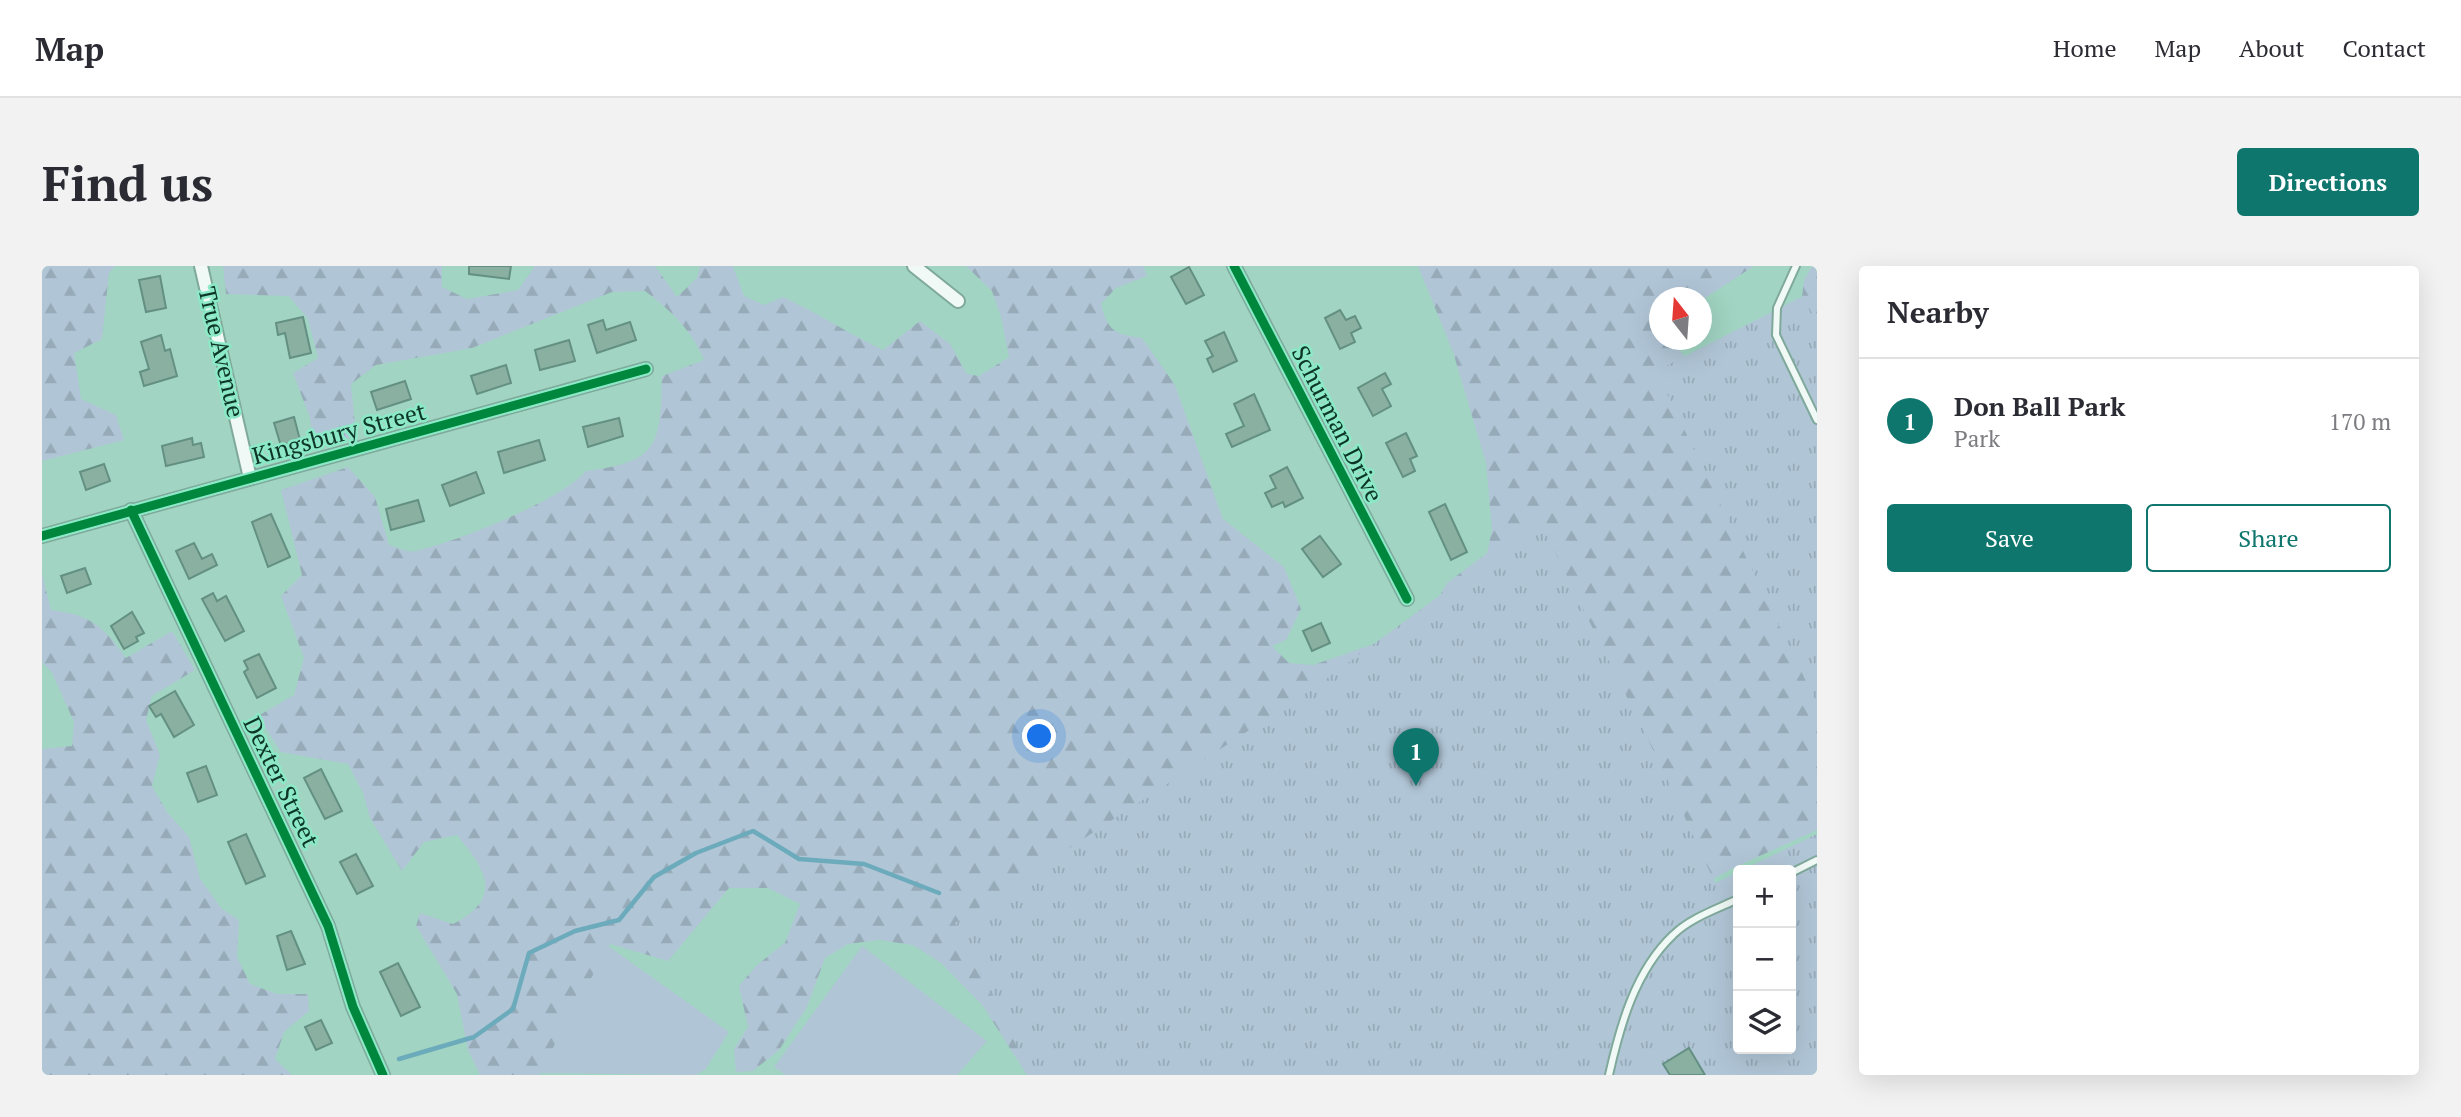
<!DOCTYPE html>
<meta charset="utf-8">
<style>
body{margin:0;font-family:"PT Serif",serif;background:#f2f2f3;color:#2b2b33}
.controls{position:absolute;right:21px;bottom:21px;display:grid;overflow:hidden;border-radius:7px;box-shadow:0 7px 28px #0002}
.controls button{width:63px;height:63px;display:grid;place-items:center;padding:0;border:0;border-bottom:2px solid #e1e1e2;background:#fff;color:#2b2b33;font:35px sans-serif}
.compass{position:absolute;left:1607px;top:21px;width:63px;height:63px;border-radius:50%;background:#fff;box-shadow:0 7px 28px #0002;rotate:343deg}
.you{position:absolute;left:998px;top:471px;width:24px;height:24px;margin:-18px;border:5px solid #fff;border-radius:50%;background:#1a73e8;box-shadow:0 0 0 10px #1a73e833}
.badge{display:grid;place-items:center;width:46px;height:46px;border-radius:50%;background:#0f766e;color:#fff;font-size:23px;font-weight:700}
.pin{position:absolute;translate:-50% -58px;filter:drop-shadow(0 2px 4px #0008)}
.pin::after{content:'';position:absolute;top:37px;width:24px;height:21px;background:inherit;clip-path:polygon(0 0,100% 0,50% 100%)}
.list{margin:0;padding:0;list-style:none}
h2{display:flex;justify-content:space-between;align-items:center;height:91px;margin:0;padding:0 28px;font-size:30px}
h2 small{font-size:23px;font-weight:400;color:#7c7c81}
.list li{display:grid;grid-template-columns:46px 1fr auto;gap:21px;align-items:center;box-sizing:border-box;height:126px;padding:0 28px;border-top:2px solid #e1e1e2}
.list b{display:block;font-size:26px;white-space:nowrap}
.list p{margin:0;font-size:23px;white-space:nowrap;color:#7c7c81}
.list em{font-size:23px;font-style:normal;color:#7c7c81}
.actions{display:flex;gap:14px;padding:21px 28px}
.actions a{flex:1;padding:16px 0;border:2px solid #0f766e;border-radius:7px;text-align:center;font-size:24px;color:#0f766e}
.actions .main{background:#0f766e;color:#fff}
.icon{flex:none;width:38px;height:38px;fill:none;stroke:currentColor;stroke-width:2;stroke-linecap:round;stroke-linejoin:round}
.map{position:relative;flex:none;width:1775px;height:809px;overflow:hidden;border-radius:7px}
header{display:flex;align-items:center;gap:42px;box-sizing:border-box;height:98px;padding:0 35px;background:#fff;border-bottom:2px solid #e1e1e2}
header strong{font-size:33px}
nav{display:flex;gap:38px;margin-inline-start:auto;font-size:24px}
.intro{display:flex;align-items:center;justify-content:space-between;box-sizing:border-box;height:168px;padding:0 42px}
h1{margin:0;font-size:49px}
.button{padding:18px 32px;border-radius:7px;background:#0f766e;color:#fff;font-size:24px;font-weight:700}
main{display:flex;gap:42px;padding:0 42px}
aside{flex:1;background:#fff;border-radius:7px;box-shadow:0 7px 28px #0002}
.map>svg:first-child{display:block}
.grass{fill:#b0c5d6}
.forest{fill:url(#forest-firs)}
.park{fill:url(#park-tufts)}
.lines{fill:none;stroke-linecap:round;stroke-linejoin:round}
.stream{stroke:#6cabbb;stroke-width:4.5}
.building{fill:#8ab0a2;stroke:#639082;stroke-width:2}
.service-casing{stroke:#7fa99a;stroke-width:10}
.minor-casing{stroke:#7fa99a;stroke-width:16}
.service{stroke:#f1f9f6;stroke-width:6}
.minor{stroke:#f1f9f6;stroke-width:12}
.cycleway-casing{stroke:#8ce9c8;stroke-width:13}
.cycleway{stroke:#00873e;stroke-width:9}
.labels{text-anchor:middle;stroke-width:5;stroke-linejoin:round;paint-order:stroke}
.street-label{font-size:24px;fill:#0d3629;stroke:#8ce9c8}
</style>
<header>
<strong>Map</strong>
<nav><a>Home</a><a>Map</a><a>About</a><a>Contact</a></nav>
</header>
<div class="intro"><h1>Find us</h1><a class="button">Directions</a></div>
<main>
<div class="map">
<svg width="1775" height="809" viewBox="0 0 1775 809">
<defs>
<pattern id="forest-firs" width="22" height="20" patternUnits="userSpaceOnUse" patternTransform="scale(1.75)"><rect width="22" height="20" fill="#b0c5d6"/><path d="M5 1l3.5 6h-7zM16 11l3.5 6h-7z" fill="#96aab8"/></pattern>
<pattern id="park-tufts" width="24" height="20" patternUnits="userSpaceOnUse" patternTransform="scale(1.75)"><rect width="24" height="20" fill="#b0c5d6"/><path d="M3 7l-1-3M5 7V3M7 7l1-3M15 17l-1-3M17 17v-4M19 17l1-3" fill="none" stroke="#96aab8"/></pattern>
</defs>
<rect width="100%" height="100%" fill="#a1d4c2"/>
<g class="grass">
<path d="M566,680L687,766L663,804L653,809L497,807Z"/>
<path d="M820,680L945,775L915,809H744L732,801Z"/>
</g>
<g class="forest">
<path d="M0,0H73L67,7L60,73L32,87L39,133L74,149L82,174L0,195Z"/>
<path d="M181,0H400V21L425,33L476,24L493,0H613L635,31L655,12L658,0H691L702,30L722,39L741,31C776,47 807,68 841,84L878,55L908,78L925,108L937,110L967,91L959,51L950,25L924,0H1101L1105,10L1074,22L1059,38C1066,66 1073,68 1100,72L1133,119L1181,253L1242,301L1259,343L1244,374L1230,380L1247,397L1271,399L1349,372L1388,346L1405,317L1445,287L1450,264L1444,197L1411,86L1376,0H1712L1660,34L1618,32V74H1631L1656,111L1775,406V564L1689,603L1596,657L1519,809H985L941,740L899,697L871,679L837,674L806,678L783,692L765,741L737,784L711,805L694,806L692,783L706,761L697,720L715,699L743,677L758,638L726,622H687L626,695L568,678L497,807L499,809H438L426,784L415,728L374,660L378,647L411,658C462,632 444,604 415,569L382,576L360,605L328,552L321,527L306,498L239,486L216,450L252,429L262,392L239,330L260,309L239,224L306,201L333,231L347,279C355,281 365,287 373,285C414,276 518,235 544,205C618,196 618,178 620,110L662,94C650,64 628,44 603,25L570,26L430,82L334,99L309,118L314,170L271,179L268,152L251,107L276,92L266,53L247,30L184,28Z"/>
<path d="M1770,0H1775V98L1756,64L1762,14Z"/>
<path d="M0,308L9,344C49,349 61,360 84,392L130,365L153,404L110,430L104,454L118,489L110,520L125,546L147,571L158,613L180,643L197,654L195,691L208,718L235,728H266L267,745L242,766L233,793L250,809H0V483L30,480L32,456L10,407L0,396Z"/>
</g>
<g class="park">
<path d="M1761,30L1775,57V438L1614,105Z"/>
<path d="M1498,256L1621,504L1673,617L1696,606V783H1749V604H1700L1775,568V809H989L913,657L1273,421Z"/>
</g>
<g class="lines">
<path class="stream" d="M357,793L432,771L471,743L487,687L533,665L577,654L612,611L654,587L711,565L757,593L822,598L897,627"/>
</g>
<g class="building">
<path d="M427,0H469L467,13L427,8Z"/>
<path d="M1147,1L1162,29L1144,38L1129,11Z"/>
<path d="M118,10L124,42L104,46L97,14Z"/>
<path d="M1298,44L1304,54L1313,50L1319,62L1309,67L1313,76L1298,83L1283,52Z"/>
<path d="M261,51L269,87L248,92L243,67L236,69L234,57Z"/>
<path d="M561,54L564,64L588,56L594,74L555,87L546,59Z"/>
<path d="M1182,66L1195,95L1171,106L1165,93L1171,90L1163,75Z"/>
<path d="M119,69L123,85L128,83L135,110L102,120L98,106L107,103L99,76Z"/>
<path d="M527,74L533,95L498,104L493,84Z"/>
<path d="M464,99L469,117L435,128L429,110Z"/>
<path d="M1343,107L1349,118L1340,123L1349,140L1331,150L1316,122Z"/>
<path d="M363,115L369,133L335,144L329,126Z"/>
<path d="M1212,128L1228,164L1190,181L1184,168L1202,160L1192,138Z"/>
<path d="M252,151L258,174L239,180L232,157Z"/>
<path d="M577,152L581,170L546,181L541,161Z"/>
<path d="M1364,167L1375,190L1368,193L1373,205L1361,211L1344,177Z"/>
<path d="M150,172L151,179L159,177L162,191L124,200L120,180Z"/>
<path d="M497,174L503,194L462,207L456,186Z"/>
<path d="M62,198L68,215L44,224L38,206Z"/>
<path d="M1245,201L1261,232L1243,241L1241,236L1230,241L1223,227L1234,222L1228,210Z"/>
<path d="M434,206L442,227L408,240L400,219Z"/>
<path d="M376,234L382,255L349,264L344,243Z"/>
<path d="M1403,238L1425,286L1409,294L1387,246Z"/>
<path d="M229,248L248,291L226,301L210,256Z"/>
<path d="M1278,270L1299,298L1281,311L1260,283Z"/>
<path d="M152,277L160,293L170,288L175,299L147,313L134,285Z"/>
<path d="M43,302L49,318L25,327L19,310Z"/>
<path d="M171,327L175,335L184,330L202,365L183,375L160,333Z"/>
<path d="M90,346L102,367L94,371L96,375L82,383L69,360Z"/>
<path d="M1279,357L1288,377L1270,385L1261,365Z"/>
<path d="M217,388L234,422L215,432L202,406L206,403L202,395Z"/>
<path d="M133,425L152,459L132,471L119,448L114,451L107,440Z"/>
<path d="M164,500L175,529L156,536L145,507Z"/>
<path d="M279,503L300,545L283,553L262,512Z"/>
<path d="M204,568L223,610L204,618L186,576Z"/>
<path d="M314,588L331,620L315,628L298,596Z"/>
<path d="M249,665L263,698L245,704L235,670Z"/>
<path d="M356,697L378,741L359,750L338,706Z"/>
<path d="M279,754L290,777L274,784L263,761Z"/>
<path d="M1647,782L1663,809H1628L1621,798Z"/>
</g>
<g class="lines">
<defs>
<g id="service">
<path d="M1754,0L1735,42L1734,69L1775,154"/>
<path d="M1749,607L1775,594"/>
<path d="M1567,809C1578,760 1593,705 1631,669C1648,652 1675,643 1696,633"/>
</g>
<g id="minor">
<path d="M159,0L208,212"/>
<path d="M872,0L916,35"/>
<path d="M1192,0L1365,333"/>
<path d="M89,244L286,660L311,741L341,809"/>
<path d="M0,270L604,103"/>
</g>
</defs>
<use href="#service" class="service-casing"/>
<use href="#minor" class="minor-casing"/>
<use href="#service" class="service"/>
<use href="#minor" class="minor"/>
<defs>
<g id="cycleway">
<path d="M1192,0L1365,333"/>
<path d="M89,244L286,660L311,741L341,809"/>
<path d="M0,270L604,103"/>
</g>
</defs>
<use href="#cycleway" class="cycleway-casing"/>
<use href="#cycleway" class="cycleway"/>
</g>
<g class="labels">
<g class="street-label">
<text transform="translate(179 86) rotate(77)" y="8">True Avenue</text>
<text transform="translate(1295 158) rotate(63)" y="8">Schurman Drive</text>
<text transform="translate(297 168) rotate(-15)" y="8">Kingsbury Street</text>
<text transform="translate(239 516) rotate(64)" y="8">Dexter Street</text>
</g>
</g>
</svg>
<div class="controls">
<button>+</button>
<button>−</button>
<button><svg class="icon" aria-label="layers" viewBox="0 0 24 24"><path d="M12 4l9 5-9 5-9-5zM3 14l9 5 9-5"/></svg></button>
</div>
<svg class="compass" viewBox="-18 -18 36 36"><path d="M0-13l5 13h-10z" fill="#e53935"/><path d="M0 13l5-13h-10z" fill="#7c7c81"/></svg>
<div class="you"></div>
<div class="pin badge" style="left:1374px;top:520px">1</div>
</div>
<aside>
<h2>Nearby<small></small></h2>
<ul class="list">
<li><span class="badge">1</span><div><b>Don Ball Park</b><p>Park</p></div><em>170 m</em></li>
</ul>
<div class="actions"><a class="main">Save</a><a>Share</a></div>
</aside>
</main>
